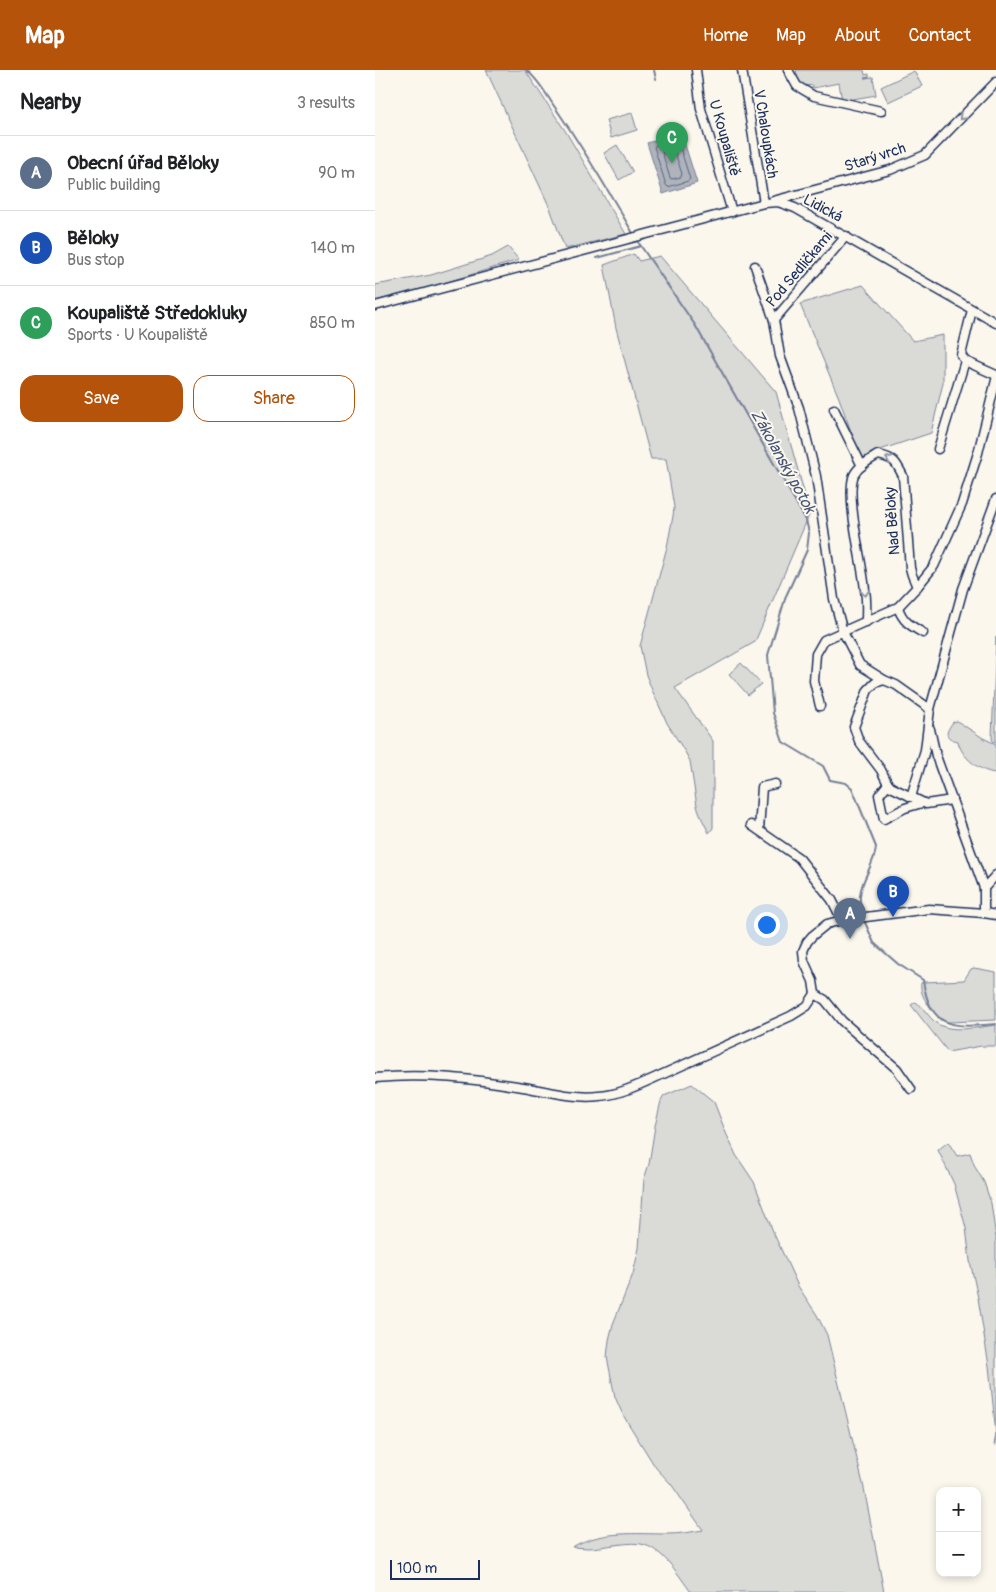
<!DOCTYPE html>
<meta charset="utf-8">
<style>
body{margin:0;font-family:Pangolin,sans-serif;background:#f6f6f6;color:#202124}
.controls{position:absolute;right:15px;bottom:15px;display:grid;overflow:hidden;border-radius:10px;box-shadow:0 2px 8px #0003}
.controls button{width:45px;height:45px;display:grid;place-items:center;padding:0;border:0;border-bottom:1px solid #e0e0e0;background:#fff;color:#202124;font:25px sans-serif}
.scale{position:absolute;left:15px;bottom:12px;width:90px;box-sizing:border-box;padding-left:5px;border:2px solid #1b2f5e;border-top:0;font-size:14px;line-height:18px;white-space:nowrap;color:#1b2f5e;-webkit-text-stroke:4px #fbf7ec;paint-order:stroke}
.you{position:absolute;left:391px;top:854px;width:18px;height:18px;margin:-12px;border:4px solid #fff;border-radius:50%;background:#1a73e8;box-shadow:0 0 0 8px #1a73e833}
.badge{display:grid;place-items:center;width:32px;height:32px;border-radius:50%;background:#b45309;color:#fff;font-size:16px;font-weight:700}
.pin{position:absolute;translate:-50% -41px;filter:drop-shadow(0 1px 2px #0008)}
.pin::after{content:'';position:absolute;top:26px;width:18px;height:15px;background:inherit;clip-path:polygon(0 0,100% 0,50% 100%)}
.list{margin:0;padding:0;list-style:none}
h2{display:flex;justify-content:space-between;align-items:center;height:65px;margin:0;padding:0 20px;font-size:21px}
h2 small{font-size:16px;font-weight:400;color:#757577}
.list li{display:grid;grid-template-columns:32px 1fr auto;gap:15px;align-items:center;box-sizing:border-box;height:75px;padding:0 20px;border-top:1px solid #e0e0e0}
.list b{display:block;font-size:19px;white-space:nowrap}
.list p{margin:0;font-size:16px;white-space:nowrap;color:#757577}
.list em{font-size:16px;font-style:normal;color:#757577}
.actions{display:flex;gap:10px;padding:15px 20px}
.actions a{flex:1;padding:11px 0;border:1px solid #b45309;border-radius:15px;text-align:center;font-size:18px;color:#b45309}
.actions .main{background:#b45309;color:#fff}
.map{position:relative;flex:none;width:621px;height:1522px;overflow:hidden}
header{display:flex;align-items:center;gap:30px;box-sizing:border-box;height:70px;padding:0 25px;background:#b45309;color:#fff}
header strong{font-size:24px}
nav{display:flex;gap:28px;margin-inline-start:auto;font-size:18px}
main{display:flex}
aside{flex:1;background:#fff}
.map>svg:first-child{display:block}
.green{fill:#dadad7;stroke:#7a849a}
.water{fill:#afb3bb;stroke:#747e96}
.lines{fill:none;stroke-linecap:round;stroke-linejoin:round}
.shore{stroke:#566483;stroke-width:1}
.stream{stroke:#747e96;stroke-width:2}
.minor-casing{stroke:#1b2f5e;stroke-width:11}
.minor{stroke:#fbf7ec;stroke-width:8}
.oneway{stroke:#8b93a5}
.labels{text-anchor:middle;stroke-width:4;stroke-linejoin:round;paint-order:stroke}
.street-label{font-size:15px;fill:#1b2f5e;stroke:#fbf7ec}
.water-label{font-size:16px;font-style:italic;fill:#47577a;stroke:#fbf7ec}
</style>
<header>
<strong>Map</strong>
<nav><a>Home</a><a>Map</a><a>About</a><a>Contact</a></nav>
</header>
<main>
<aside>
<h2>Nearby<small>3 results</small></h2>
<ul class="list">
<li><span class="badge" style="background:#5c6f8a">A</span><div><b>Obecní úřad Běloky</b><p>Public building</p></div><em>90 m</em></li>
<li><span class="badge" style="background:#1a4fb4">B</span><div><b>Běloky</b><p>Bus stop</p></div><em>140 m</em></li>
<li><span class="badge" style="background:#2e9e5b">C</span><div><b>Koupaliště Středokluky</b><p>Sports · U Koupaliště</p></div><em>850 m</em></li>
</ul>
<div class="actions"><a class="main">Save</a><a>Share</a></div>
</aside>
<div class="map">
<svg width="621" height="1522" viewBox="0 0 621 1522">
<rect width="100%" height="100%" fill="#fbf7ec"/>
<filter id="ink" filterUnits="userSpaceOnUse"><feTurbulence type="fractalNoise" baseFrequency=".02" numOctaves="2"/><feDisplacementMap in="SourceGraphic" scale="10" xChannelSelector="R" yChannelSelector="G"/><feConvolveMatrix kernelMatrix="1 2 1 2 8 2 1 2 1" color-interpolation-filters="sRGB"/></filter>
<g filter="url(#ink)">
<g class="green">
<path d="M111,0H150L191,62L251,164L190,179L175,138Z"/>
<path d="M421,0H489L490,5L494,4V7L490,8L498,7L501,25L467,31L464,13L438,18L437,15L427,17L424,15Z"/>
<path d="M539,1L547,16L513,32L506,17Z"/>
<path d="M257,43L262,60L236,68L231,50Z"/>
<path d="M242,75L258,102L244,110L229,83Z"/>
<path d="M133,177L144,190L62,215L0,231V215L56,205L117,186Z"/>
<path d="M259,184L264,191L285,186L401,322L435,443L380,572L300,618L338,671V758L334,763L327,749L322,736L315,691L310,682L292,653L277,620L271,605L265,576L292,477L298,446L299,437L291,389H276L241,258L229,195Z"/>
<path d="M488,215L538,271L568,265V313L556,363L502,381L487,392L464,328L425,234Z"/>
<path d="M621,567V672L618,671L617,668Z"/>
<path d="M366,593L386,614L373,625L354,604Z"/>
<path d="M582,651L608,668L621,674V703C605,702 586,687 583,671C569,668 570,663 578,652Z"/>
<path d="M599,898L621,902V950L574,952L565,950C558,939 544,928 546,913L550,912L589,910L596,899Z"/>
<path d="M541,932C549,938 553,946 560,952C574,964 604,957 621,955V976H606L573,982L536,935Z"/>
<path d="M317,1014L339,1032L351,1063L361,1085L379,1112L399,1164L423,1216L442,1245L452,1265L489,1418L509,1522H316C304,1506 290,1482 270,1475C257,1470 228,1478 213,1478C208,1478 202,1477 197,1477C227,1460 261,1464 293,1464C304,1464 317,1462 328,1460L296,1414L281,1398L248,1345L240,1327L232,1287L234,1270L238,1254L258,1204L264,1178L269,1109L274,1094L280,1056L286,1031L289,1026Z"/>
<path d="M573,1072L582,1086L595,1083L600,1097L609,1112L616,1133L621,1168V1375H619L621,1364L614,1296L603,1228L595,1191L591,1158L579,1114L563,1080Z"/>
</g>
<path class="water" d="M306,62L322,113L288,124L272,73Z"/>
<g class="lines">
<g class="shore">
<path d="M300,69L303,71L315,109L313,111L293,117L291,115L279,77L281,75Z"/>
<path d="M297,77L299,79L307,104L306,107L297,109L295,108L287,82L289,80Z"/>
</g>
<g class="stream">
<path d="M151,0C162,8 170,22 177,33C207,76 233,120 259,165"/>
<path d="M279,0L281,9"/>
<path d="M261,169L320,255L431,450L434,463L432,480L411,526L393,585L398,643L408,672L448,696L455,710L471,713L477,718L501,777C500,795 486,808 485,826C484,832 487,839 488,846"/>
<path d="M222,188L266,176"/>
<path d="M489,850L499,873L523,894L548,910C555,959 578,958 621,954"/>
</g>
<defs>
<g id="minor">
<path d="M321,0L326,39L357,142"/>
<path d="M367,0L389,133"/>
<path d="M413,0L422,16L439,26L506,41"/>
<path d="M398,131L515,100L550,85L621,12"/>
<path d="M471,166L399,250L405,286L424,338L441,406L459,529L468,562L485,595L509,610L521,615L555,639"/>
<path d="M380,196L399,250"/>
<path d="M0,236L389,133L403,132L420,138L621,253"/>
<path d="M597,240L586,285L590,291L621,305"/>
<path d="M459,339L487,396"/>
<path d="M563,379L590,291"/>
<path d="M523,537C527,551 536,556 548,563"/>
<path d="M491,552C491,541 492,531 490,520C488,495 470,426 479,405C484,395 495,390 503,385C519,388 521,392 528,406L535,498L537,505L542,517"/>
<path d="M509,610L500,613L493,620L479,657L484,671L506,700L513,714L516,717L551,734L577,730"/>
<path d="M445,636L439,611L441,584L449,570L523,537L542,517L559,496L587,434L603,383L621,310"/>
<path d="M555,659L561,686L609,818V843"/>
<path d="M513,714L504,725L509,749L530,738L547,733"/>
<path d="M536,727L550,680L555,639L588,519L621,429"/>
<path d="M376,755L424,788L457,830L467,850"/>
<path d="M384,760L387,717L400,714"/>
<path d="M609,818L621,805"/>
<path d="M440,924L450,930L467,951L522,999L536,1019"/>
<path d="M0,1008C51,1003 98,1009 148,1017C173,1021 200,1029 224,1026C242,1025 259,1017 275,1010L416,946L432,936L440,924L438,911L429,891L428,881L432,872L437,866L452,854L467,850L554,839L609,843L621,845"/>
</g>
</defs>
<use href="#minor" class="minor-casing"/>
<use href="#minor" class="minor"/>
</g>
<defs><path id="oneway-chevron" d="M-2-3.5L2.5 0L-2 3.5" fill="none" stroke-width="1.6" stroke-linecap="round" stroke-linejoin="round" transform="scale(1.25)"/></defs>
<g class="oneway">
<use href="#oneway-chevron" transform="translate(587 47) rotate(134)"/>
<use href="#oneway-chevron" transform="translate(514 389) rotate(-156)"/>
<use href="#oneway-chevron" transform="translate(490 523) rotate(86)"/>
</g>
</g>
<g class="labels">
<g class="street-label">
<text transform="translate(391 64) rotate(81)" y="5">V Chaloupkách</text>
<text transform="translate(350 68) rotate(74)" y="5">U Koupaliště</text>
<text transform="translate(500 87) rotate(-18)" y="5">Starý vrch</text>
<text transform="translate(448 138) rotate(28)" y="5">Lidická</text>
<text transform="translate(424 199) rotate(-50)" y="5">Pod Sedličkami</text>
<text transform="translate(517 451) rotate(-94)" y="5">Nad Běloky</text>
</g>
<g class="water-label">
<text transform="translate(409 391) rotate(61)" y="6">Zákolanský potok</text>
</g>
</g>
</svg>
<div class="controls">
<button>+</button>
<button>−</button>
</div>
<div class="scale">100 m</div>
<div class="you"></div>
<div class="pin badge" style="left:475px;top:869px;background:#5c6f8a">A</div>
<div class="pin badge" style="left:518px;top:847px;background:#1a4fb4">B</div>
<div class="pin badge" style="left:297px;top:93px;background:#2e9e5b">C</div>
</div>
</main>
